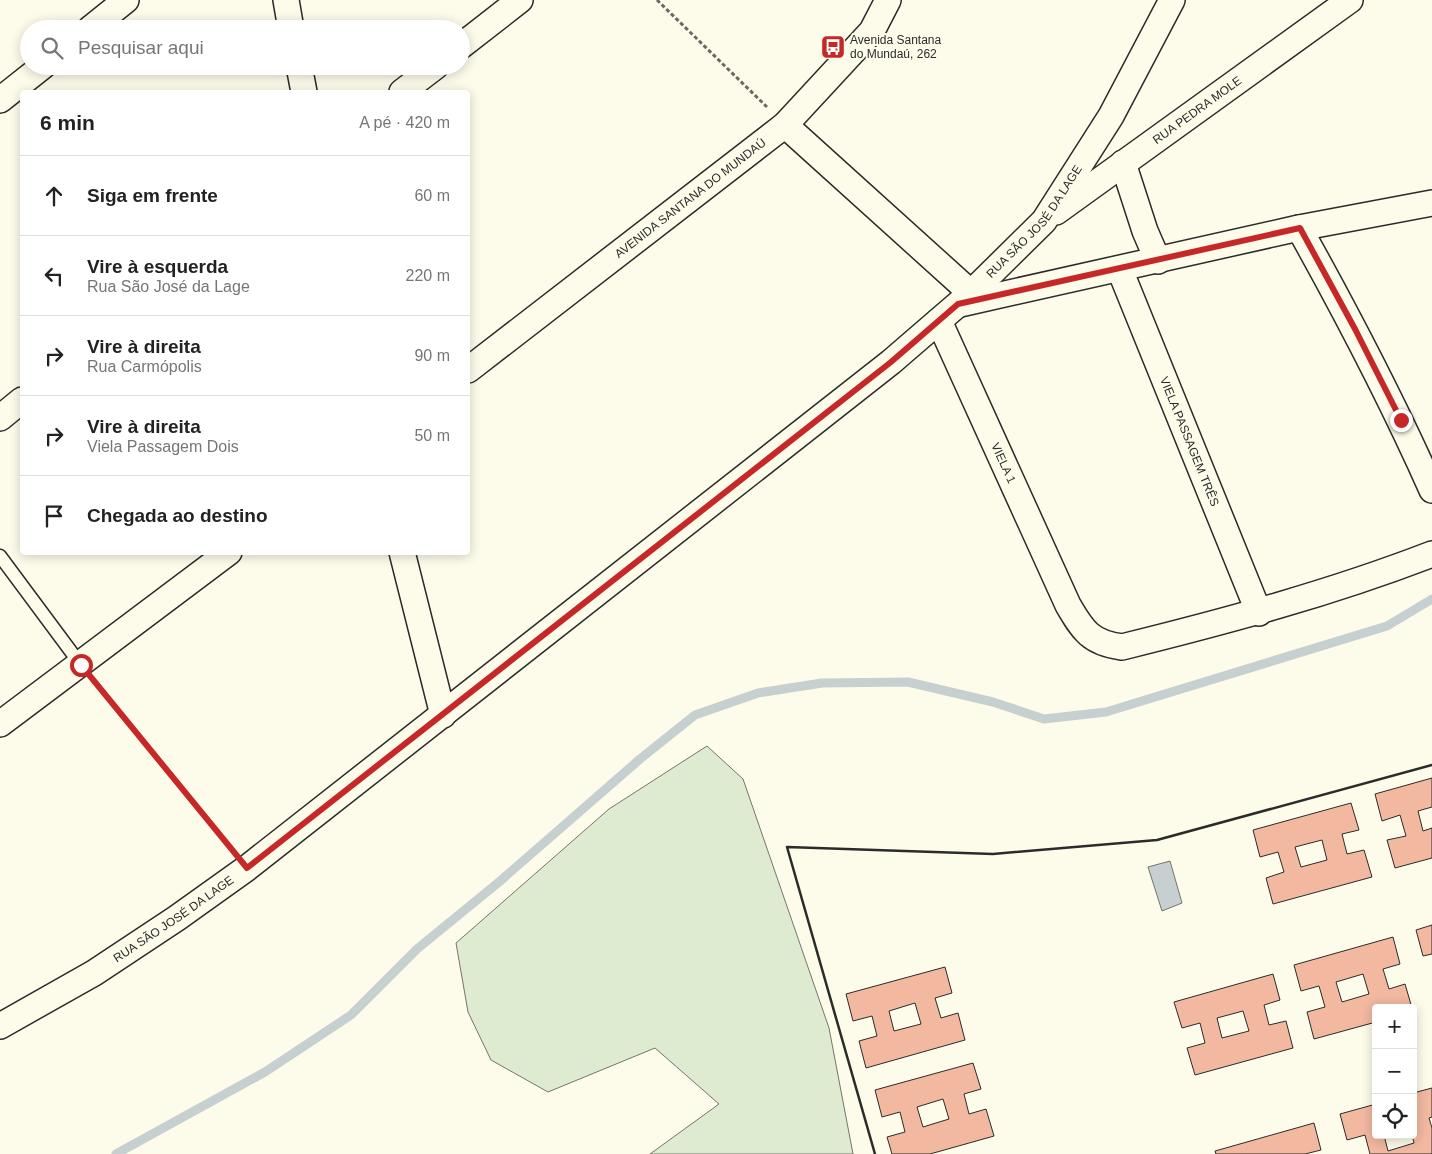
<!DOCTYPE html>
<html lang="pt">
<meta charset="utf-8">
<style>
body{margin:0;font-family:Arial,sans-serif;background:#f2f2f2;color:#222}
.controls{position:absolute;right:15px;bottom:15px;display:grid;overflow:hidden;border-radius:5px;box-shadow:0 2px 12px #0003}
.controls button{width:45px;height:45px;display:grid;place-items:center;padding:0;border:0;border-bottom:1px solid #e0e0e0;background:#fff;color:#222;font:25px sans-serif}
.stop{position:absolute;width:15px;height:15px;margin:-11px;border:4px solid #c62828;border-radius:50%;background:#fff}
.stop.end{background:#c62828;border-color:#fff;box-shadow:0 1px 5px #0008}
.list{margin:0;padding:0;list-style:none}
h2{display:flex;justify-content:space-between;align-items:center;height:65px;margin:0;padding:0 20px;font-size:21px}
h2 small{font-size:16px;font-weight:400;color:#767676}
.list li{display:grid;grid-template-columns:32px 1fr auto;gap:15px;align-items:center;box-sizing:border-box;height:80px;padding:0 20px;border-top:1px solid #e0e0e0}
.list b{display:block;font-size:19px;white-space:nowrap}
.list p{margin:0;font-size:16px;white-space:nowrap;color:#767676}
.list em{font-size:16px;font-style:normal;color:#767676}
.icon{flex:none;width:28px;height:28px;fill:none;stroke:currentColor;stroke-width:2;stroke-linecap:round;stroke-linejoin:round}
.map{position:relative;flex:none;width:1432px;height:1154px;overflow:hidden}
.search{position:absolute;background:#fff;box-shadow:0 2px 12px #0003;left:20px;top:20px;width:450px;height:55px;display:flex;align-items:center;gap:12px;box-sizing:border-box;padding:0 18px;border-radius:28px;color:#767676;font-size:19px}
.panel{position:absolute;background:#fff;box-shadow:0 2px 12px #0003;left:20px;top:90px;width:450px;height:465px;border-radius:5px}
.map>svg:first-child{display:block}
.green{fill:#deebd1;stroke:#74746e}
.water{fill:#c7d0d0;stroke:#74746e}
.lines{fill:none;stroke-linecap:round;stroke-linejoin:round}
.stream{stroke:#c7d0d0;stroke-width:9}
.building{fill:#f2b8a0;stroke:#2b2b2b;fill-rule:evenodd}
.service-casing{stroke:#2b2b2b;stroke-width:15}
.minor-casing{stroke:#2b2b2b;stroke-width:28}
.path{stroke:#6a6964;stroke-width:3;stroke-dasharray:4 2.5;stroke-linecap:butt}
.service{stroke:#fdfbea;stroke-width:12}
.minor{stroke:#fdfbea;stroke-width:25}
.wall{stroke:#2b2b2b;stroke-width:2.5}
.route{stroke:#c62828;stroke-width:6}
.labels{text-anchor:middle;stroke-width:4;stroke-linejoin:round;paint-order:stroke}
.poi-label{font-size:12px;fill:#2b2b2b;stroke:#fdfbea;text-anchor:start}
.street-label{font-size:12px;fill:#2b2b2b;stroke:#fdfbea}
</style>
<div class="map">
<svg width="1432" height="1154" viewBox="0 0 1432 1154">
<rect width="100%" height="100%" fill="#fdfbea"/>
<path class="green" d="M707,746L743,779L829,1028L853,1154H650L719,1104L655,1048L548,1092L491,1060L468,1012L456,943L609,809Z"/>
<path class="water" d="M1170,861L1182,903L1162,911L1148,867Z"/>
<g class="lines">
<path class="stream" d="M116,1154L265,1072L351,1015L417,949L499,882L640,759L695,715L758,693L822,683L908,682L993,702L1044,719L1106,712L1387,626L1432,599"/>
</g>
<g class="building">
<path d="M1432,778V807L1418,811L1423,831L1432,828V858L1395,868L1387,840L1406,836L1400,815L1382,821L1375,794Z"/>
<path d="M1351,803L1359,830L1342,834L1347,854L1364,850L1372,877L1273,904L1266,878L1284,872L1278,852L1260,857L1253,830ZM1322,840L1327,860L1301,867L1295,847Z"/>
<path d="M1432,925V954L1423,956L1416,930Z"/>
<path d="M1393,937L1400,964L1383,969L1389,989L1405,984L1412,1008H1376V1022L1314,1039L1307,1012L1325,1007L1319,986L1301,991L1294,965ZM1363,974L1369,994L1342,1002L1336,982Z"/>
<path d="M945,967L952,993L935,998L941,1018L958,1013L965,1040L866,1068L859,1041L877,1036L872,1016L853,1021L846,994ZM915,1003L921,1024L894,1031L889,1011Z"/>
<path d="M1273,974L1280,1000L1264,1005L1269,1025L1286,1021L1293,1048L1195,1075L1187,1048L1205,1043L1200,1023L1182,1028L1174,1002ZM1243,1011L1249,1031L1222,1038L1217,1018Z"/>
<path d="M973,1063L981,1089L964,1094L969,1114L986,1109L994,1136L930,1154H892L887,1137L905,1132L900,1112L882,1117L875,1090ZM943,1099L949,1119L923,1127L917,1107Z"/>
<path d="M1432,1088V1117L1429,1118L1432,1128V1154H1370L1365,1135L1347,1140L1340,1114L1376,1104V1135H1384L1388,1151L1414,1143L1412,1135L1413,1093Z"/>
<path d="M1314,1123L1321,1150L1305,1154H1216L1215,1151Z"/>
</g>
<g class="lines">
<defs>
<path id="service" d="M0,556L81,665"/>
<g id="minor">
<path d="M286,0L291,29"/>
<path d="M90,29L126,0"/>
<path d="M461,46L520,0"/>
<path d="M299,66L304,92"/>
<path d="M402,92L436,66"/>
<path d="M0,100L43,66"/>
<path d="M785,125L971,293"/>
<path d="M1123,163L1145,231L1158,261"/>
<path id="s1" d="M1056,212L1350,0"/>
<path d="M1299,228C1347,314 1392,400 1432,490"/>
<path id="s2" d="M1120,270L1259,613"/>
<path d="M960,304L1299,228L1432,203"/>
<path id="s3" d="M939,321L1068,605C1083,631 1091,643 1122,647C1227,621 1331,593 1432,554"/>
<path id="s4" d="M468,370L785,125L872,31L888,0"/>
<path d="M0,418L22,400"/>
<path d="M402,552L443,715"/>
<path d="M0,724L229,552"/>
<path id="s5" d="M0,1026L94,973L177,918L247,868L891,362L971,293L1044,221L1111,116L1172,0"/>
</g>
</defs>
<use href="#service" class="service-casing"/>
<use href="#minor" class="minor-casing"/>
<g class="path">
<path d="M657,0L767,107"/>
<path d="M96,683L231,849"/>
</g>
<use href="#service" class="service"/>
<use href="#minor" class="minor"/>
<path class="wall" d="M875,1154L787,847L993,854L1157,840L1432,765"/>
</g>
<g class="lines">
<path class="route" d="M81,665L247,868L891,362L958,304L1300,228L1355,329L1401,420"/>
</g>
<defs>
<symbol id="bus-square" viewBox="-11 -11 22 22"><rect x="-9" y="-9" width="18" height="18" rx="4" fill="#c62828" stroke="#fdfbea"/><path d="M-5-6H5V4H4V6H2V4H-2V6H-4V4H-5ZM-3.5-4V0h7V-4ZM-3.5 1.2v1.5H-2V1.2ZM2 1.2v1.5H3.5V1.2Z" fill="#fff"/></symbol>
</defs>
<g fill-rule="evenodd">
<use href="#bus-square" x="819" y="33" width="28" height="28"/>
</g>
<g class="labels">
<g class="poi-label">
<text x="850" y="44">Avenida Santana<tspan x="850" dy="14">do Mundaú, 262</tspan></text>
</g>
<g class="street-label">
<text dy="4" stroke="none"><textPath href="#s1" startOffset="174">RUA PEDRA MOLE</textPath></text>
<text dy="4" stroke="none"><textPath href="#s4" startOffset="281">AVENIDA SANTANA DO MUNDAÚ</textPath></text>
<text dy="4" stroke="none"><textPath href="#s5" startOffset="1314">RUA SÃO JOSÉ DA LAGE</textPath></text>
<text dy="4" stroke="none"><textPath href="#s2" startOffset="185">VIELA PASSAGEM TRÊS</textPath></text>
<text dy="4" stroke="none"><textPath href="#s3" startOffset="156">VIELA 1</textPath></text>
<text dy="4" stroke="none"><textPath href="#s5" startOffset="204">RUA SÃO JOSÉ DA LAGE</textPath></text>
</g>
</g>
</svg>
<div class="controls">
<button>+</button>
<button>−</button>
<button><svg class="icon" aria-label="locate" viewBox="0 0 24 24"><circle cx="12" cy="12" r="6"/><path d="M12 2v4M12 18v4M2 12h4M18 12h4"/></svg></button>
</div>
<div class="stop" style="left:81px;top:665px"></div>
<div class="stop end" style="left:1401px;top:420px"></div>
<div class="search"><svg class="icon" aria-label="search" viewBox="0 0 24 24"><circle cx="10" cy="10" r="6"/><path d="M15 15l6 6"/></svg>Pesquisar aqui</div>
<section class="panel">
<h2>6 min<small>A pé · 420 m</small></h2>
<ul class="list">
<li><svg class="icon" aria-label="ahead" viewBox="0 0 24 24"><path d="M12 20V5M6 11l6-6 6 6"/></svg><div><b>Siga em frente</b></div><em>60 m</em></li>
<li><svg class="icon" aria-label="left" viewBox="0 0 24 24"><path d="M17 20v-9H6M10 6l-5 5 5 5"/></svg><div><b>Vire à esquerda</b><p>Rua São José da Lage</p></div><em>220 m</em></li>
<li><svg class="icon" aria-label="right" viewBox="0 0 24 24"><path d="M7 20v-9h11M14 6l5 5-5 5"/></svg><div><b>Vire à direita</b><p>Rua Carmópolis</p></div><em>90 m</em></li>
<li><svg class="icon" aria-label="right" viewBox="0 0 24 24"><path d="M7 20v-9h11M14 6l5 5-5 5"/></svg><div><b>Vire à direita</b><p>Viela Passagem Dois</p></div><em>50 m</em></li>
<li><svg class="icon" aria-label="arrive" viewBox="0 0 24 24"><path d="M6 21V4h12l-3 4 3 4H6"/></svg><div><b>Chegada ao destino</b></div></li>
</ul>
</section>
</div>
